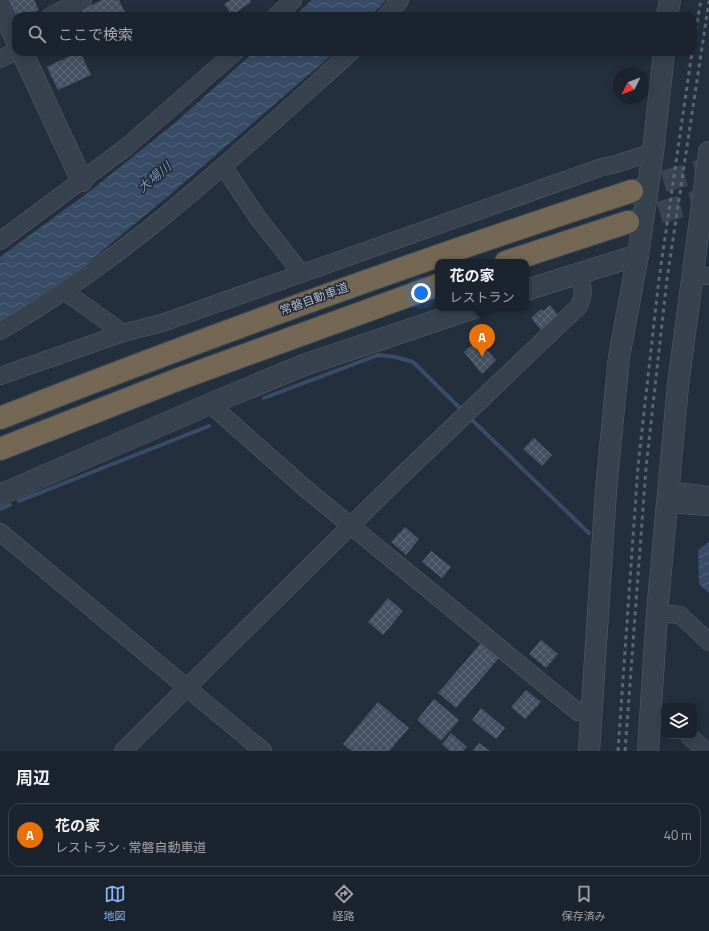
<!DOCTYPE html>
<html lang="ja">
<meta charset="utf-8">
<style>
body{margin:0;font-family:"Titillium Web","Noto Sans JP",sans-serif;background:#242b36;color:#f1f3f6}
.controls{position:absolute;right:12px;bottom:12px;display:grid;overflow:hidden;border-radius:8px;box-shadow:0 2px 10px #0003}
.controls button{width:36px;height:36px;display:grid;place-items:center;padding:0;border:0;border-bottom:1px solid #39404a;background:#1b232e;color:#f1f3f6;font:20px sans-serif}
.compass{position:absolute;left:613px;top:68px;width:36px;height:36px;border-radius:50%;background:#1b232e;box-shadow:0 2px 10px #0003;rotate:228deg}
.you{position:absolute;left:421px;top:293px;width:14px;height:14px;margin:-10px;border:3px solid #fff;border-radius:50%;background:#1a73e8;box-shadow:0 0 0 6px #1a73e833}
.badge{display:grid;place-items:center;width:26px;height:26px;border-radius:50%;background:#8ab4f8;color:#fff;font-size:13px;font-weight:700}
.pin{position:absolute;translate:-50% -33px;filter:drop-shadow(0 1px 2px #0008)}
.pin::after{content:'';position:absolute;top:21px;width:14px;height:12px;background:inherit;clip-path:polygon(0 0,100% 0,50% 100%)}
.popup{position:absolute;left:435px;top:259px;width:94px;height:52px;box-sizing:border-box;display:grid;place-content:center;border-radius:8px;background:#1b232e;filter:drop-shadow(0 1px 3px #0005);font-size:13px;white-space:nowrap;color:#a0a4aa}
.popup b{font-size:15px;color:#f1f3f6}
.popup::after{content:'';position:absolute;left:50%;top:100%;margin-left:-8px;border:8px solid transparent;border-top-color:#1b232e}
.list{margin:0;padding:0;list-style:none}
h2{display:flex;justify-content:space-between;align-items:center;height:52px;margin:0;padding:0 16px;font-size:17px}
h2 small{font-size:13px;font-weight:400;color:#a0a4aa}
.list li{display:grid;grid-template-columns:26px 1fr auto;gap:12px;align-items:center;box-sizing:border-box;height:64px;margin:0 8px 8px;padding:0 8px;border:1px solid #39404a;border-radius:12px}
.list b{display:block;font-size:15px;white-space:nowrap}
.list p{margin:0;font-size:13px;white-space:nowrap;color:#a0a4aa}
.list em{font-size:13px;font-style:normal;color:#a0a4aa}
.icon{flex:none;width:22px;height:22px;fill:none;stroke:currentColor;stroke-width:2;stroke-linecap:round;stroke-linejoin:round}
.map{position:relative;flex:none;width:709px;height:751px;overflow:hidden}
.search{position:absolute;background:#1b232e;box-shadow:0 2px 10px #0003;left:12px;right:12px;top:12px;height:44px;display:flex;align-items:center;gap:10px;box-sizing:border-box;padding:0 14px;border-radius:12px;color:#a0a4aa;font-size:15px}
.sheet{height:124px;background:#1b232e}
nav{display:flex;justify-content:space-around;align-items:center;box-sizing:border-box;height:56px;border-top:1px solid #39404a;background:#1b232e;font-size:11px;color:#a0a4aa}
nav a{display:grid;justify-items:center;gap:2px}
nav .on{color:#8ab4f8}
.map>svg:first-child{display:block}
.water{fill:url(#water-waves)}
.lines{fill:none;stroke-linecap:round;stroke-linejoin:round}
.stream{stroke:#394c67;stroke-width:4}
.building{fill:url(#building-cross-hatch)}
.motorway-tunnel{stroke:#3a4453;stroke-width:22;stroke-dasharray:22 11;stroke-linecap:butt}
.minor-casing{stroke:#565f6c;stroke-width:18}
.tertiary-casing{stroke:#565f6c;stroke-width:22}
.motorway-casing{stroke:#434c59;stroke-width:24}
.minor{stroke:#38414e;stroke-width:17}
.tertiary{stroke:#38414e;stroke-width:21}
.motorway{stroke:#746855;stroke-width:22}
.rail{stroke:#5a6575;stroke-width:3;stroke-dasharray:4 4;stroke-linecap:butt}
.labels{text-anchor:middle;stroke-width:3;stroke-linejoin:round;paint-order:stroke}
.street-label{font-size:12px;fill:#b4bcc9;stroke:#1d2633}
.water-label{font-size:13px;font-style:italic;fill:#7c92b1;stroke:#1d2633}
</style>
<div class="map">
<svg width="709" height="751" viewBox="0 0 709 751">
<defs>
<pattern id="water-waves" width="16" height="10" patternUnits="userSpaceOnUse"><rect width="16" height="10" fill="#394c67"/><path d="M0 5q4-4 8 0t8 0" fill="none" stroke="#53647b"/></pattern>
<pattern id="building-cross-hatch" width="8" height="8" patternUnits="userSpaceOnUse"><rect width="8" height="8" fill="#455162"/><path d="M0 0l8 8M0 8l8-8" fill="none" stroke="#5d6877"/></pattern>
</defs>
<rect width="100%" height="100%" fill="#242f3e"/>
<g class="water">
<path d="M312,0H386L371,16H294Z"/>
<path d="M254,52H335L172,193L79,270L11,315L0,321V257L94,188L176,122Z"/>
<path d="M709,542V593L699,584L698,550Z"/>
</g>
<g class="lines">
<g class="stream">
<path d="M264,398L378,355L395,357L413,362L463,411"/>
<path d="M469,417L589,533"/>
<path d="M19,501L209,426"/>
<path d="M0,509L10,505"/>
</g>
</g>
<g class="building">
<path d="M7,0H34L39,10L26,16H15Z"/>
<path d="M102,0H119L127,16H84L81,10Z"/>
<path d="M231,0H250L251,2L232,15L224,4Z"/>
<path d="M78,52H80L91,75L58,90L47,67Z"/>
<path d="M550,305L558,315L541,330L531,318L541,309L543,311Z"/>
<path d="M478,340L496,360L482,374L464,352Z"/>
<path d="M534,438L552,455L542,466L523,449Z"/>
<path d="M405,527L419,539L406,555L391,542Z"/>
<path d="M431,551L451,567L442,578L422,562Z"/>
<path d="M388,598L403,611L383,635L368,622Z"/>
<path d="M541,640L558,654L546,668L529,654Z"/>
<path d="M481,643L499,658L456,708L438,693Z"/>
<path d="M526,690L541,702L525,719L511,707Z"/>
<path d="M434,699L459,720L441,741L417,720Z"/>
<path d="M378,702L409,728L389,751H352L343,744Z"/>
<path d="M481,708L505,728L496,739L472,720Z"/>
<path d="M451,733L467,747L463,751H450L442,744Z"/>
<path d="M479,743L490,751H473Z"/>
</g>
<g class="lines">
<g class="motorway-tunnel">
<path d="M632,191L709,168"/>
<path d="M628,222L709,198"/>
</g>
<defs>
<g id="minor">
<path d="M50,16L83,0"/>
<path d="M276,16L293,0"/>
<path d="M386,16L400,0"/>
<path d="M0,59L16,51"/>
<path d="M223,166L258,218L302,274"/>
<path d="M0,241L125,148L235,52"/>
<path d="M692,275L709,276"/>
<path d="M64,291L123,333"/>
<path d="M0,331C128,258 242,150 351,52"/>
<path d="M0,376L123,333L162,323L602,167L616,164L653,152"/>
<path d="M210,404L306,489L578,712L591,713"/>
<path d="M668,490L709,495"/>
<path d="M667,504L709,507"/>
<path d="M0,532L263,751"/>
<path d="M657,613L680,615L709,642"/>
<path d="M689,736L706,751"/>
<path d="M123,751L396,481L579,306C585,294 583,285 578,272"/>
</g>
<g id="tertiary">
<path d="M0,6L16,39"/>
<path d="M667,16L670,0"/>
<path d="M22,52L82,181"/>
<path d="M526,290L638,255"/>
<path d="M0,495L210,404L304,365L474,308"/>
<path d="M589,751L606,490L619,357L638,255L653,152L664,52"/>
<path d="M648,751L657,613L678,385L709,152"/>
</g>
<g id="motorway">
<path d="M506,262L628,222"/>
<path d="M0,418C209,336 419,260 632,191"/>
<path d="M0,449L179,379L438,285"/>
</g>
</defs>
<use href="#minor" class="minor-casing"/>
<use href="#tertiary" class="tertiary-casing"/>
<use href="#motorway" class="motorway-casing"/>
<use href="#minor" class="minor"/>
<use href="#tertiary" class="tertiary"/>
<use href="#motorway" class="motorway"/>
<g class="rail">
<path d="M693,46L701,0"/>
<path d="M618,751L638,466L659,279L692,52"/>
<path d="M625,751L646,468L667,279L709,1"/>
</g>
</g>
<g class="labels">
<g class="street-label">
<text transform="translate(314 299) rotate(-20)" y="4">常磐自動車道</text>
</g>
<g class="water-label">
<text transform="translate(154 177) rotate(-40)" y="5">大場川</text>
</g>
</g>
</svg>
<div class="controls">
<button><svg class="icon" aria-label="layers" viewBox="0 0 24 24"><path d="M12 4l9 5-9 5-9-5zM3 14l9 5 9-5"/></svg></button>
</div>
<svg class="compass" viewBox="-18 -18 36 36"><path d="M0-13l5 13h-10z" fill="#e53935"/><path d="M0 13l5-13h-10z" fill="#a0a4aa"/></svg>
<div class="you"></div>
<div class="pin badge" style="left:482px;top:357px;background:#e8710a">A</div>
<div class="popup"><b>花の家</b>レストラン</div>
<div class="search"><svg class="icon" aria-label="search" viewBox="0 0 24 24"><circle cx="10" cy="10" r="6"/><path d="M15 15l6 6"/></svg>ここで検索</div>
</div>
<section class="sheet">
<h2>周辺<small></small></h2>
<ul class="list">
<li><span class="badge" style="background:#e8710a">A</span><div><b>花の家</b><p>レストラン · 常磐自動車道</p></div><em>40 m</em></li>
</ul>
</section>
<nav>
<a class="on"><svg class="icon" aria-label="map" viewBox="0 0 24 24"><path d="M3 6l6-2 6 2 6-2v14l-6 2-6-2-6 2zM9 4v14M15 6v14"/></svg>地図</a>
<a><svg class="icon" aria-label="directions" viewBox="0 0 24 24"><path d="M12 3l9 9-9 9-9-9zM9 14v-3h6M13 9l2 2-2 2"/></svg>経路</a>
<a><svg class="icon" aria-label="saved" viewBox="0 0 24 24"><path d="M7 4h10v16l-5-4-5 4z"/></svg>保存済み</a>
</nav>
